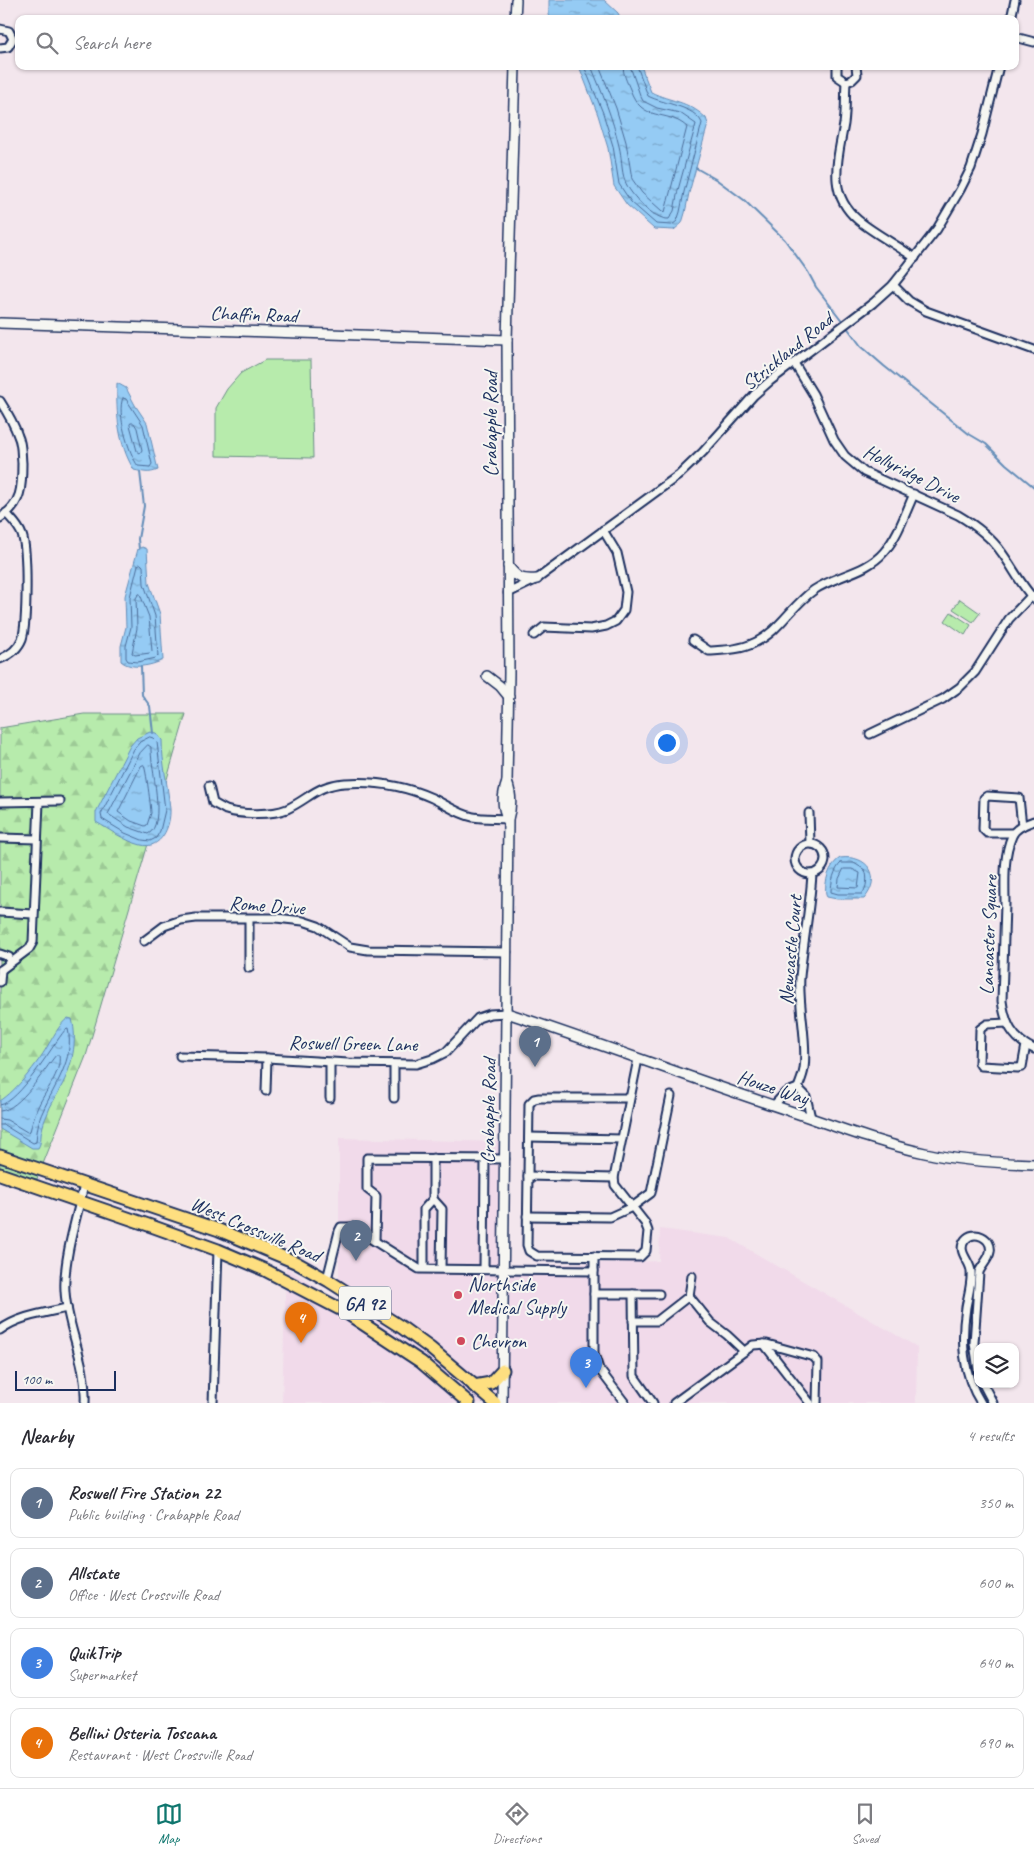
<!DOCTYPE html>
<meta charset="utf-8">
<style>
body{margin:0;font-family:Caveat,sans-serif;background:#f2f2f3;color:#2b2b33}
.controls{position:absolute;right:15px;bottom:15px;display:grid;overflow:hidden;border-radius:10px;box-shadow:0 1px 4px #0004}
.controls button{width:45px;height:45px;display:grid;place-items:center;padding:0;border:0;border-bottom:1px solid #e1e1e2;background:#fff;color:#2b2b33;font:25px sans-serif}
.scale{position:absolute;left:15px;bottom:12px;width:101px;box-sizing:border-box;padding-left:5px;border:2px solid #1b2f5e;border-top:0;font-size:14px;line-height:18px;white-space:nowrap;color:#1b2f5e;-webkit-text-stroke:4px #f6f6f2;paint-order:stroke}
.you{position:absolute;left:666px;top:742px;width:18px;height:18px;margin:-12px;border:4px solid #fff;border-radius:50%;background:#1a73e8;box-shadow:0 0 0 8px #1a73e833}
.badge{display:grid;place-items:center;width:32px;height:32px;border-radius:50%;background:#0f766e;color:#fff;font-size:16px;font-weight:700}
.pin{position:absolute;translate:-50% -41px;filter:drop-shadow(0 1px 2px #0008)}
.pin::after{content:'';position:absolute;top:26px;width:18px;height:15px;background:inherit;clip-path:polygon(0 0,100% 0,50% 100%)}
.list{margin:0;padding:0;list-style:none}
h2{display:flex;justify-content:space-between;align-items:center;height:65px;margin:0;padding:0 20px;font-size:21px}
h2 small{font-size:16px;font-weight:400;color:#7c7c81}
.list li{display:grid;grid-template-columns:32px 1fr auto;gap:15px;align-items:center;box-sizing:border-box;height:70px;margin:0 10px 10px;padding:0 10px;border:1px solid #e1e1e2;border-radius:10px}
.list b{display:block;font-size:19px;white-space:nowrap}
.list p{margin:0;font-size:16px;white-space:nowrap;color:#7c7c81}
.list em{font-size:16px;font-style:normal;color:#7c7c81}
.icon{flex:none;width:28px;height:28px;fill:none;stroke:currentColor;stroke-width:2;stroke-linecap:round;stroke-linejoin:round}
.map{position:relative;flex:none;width:1034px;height:1403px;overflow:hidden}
.search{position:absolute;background:#fff;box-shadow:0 1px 4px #0004;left:15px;right:15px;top:15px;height:55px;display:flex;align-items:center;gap:12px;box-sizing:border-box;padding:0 18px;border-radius:10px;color:#7c7c81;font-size:19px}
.sheet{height:385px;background:#fff}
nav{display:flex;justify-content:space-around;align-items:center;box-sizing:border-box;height:70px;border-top:1px solid #e1e1e2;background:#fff;font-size:14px;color:#7c7c81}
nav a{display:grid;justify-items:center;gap:2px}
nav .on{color:#0f766e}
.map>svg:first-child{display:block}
.built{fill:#f1daea}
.grass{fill:#b7ebac;stroke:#698d85}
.forest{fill:url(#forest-firs);stroke:#698d85}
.water{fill:url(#water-ripples);stroke:#648db8}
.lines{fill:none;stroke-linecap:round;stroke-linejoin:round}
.shore{stroke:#4c6d9a;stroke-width:1}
.stream{stroke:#648db8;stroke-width:2}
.minor-casing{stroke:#1b2f5e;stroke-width:11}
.tertiary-casing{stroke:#1b2f5e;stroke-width:12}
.primary-casing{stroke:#1b2f5e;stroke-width:15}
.minor{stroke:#f6f6f2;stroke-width:7}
.tertiary{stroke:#f6f6f2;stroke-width:9}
.primary{stroke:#fedf80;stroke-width:11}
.poi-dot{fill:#d1495b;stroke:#f6f6f2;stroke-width:2}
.labels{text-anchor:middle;stroke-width:4;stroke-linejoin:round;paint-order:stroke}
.shield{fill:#f6f6f2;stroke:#5d6b8a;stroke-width:1}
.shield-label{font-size:19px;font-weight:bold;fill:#1b2f5e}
.street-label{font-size:20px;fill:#1b2f5e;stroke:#f6f6f2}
.poi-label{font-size:20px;fill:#1b2f5e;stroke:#f6f6f2;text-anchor:start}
</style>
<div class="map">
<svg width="1034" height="1403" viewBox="0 0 1034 1403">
<defs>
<pattern id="forest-firs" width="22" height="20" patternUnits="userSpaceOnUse" patternTransform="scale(1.25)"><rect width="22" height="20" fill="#b7ebac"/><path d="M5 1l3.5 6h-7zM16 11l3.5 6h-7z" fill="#9dca96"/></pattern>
<pattern id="water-ripples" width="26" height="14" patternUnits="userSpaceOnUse" patternTransform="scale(1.25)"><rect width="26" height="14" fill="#95cbf4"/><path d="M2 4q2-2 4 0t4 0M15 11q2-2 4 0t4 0" fill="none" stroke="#79a5c9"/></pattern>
</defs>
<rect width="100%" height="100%" fill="#f3e6ed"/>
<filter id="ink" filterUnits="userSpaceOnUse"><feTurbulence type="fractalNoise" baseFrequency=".02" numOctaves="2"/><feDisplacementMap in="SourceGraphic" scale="10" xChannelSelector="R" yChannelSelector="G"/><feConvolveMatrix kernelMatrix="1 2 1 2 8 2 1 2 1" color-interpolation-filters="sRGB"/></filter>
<g filter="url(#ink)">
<path class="built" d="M339,1138L503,1142L502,1266L659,1261L660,1229L729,1238L917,1347L916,1403H282L286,1267L339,1302Z"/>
<g class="grass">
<path d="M265,360H311L313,458L216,456V408L227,389L241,373Z"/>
<path d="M960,599L980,613L973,622L953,609Z"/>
<path d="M951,612L971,625L965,635L945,621Z"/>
</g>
<path class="forest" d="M84,714H186L86,1056L37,1179L0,1173V728Z"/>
<g class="water">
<path d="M549,0H604L618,13L621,19H549Z"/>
<path d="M579,66H641L651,92C671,102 687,100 706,118L708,124L689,193L685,213L682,223L674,230L654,229L627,205L614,186L608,148L598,115Z"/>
<path d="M117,383L126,388L135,405L147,423L158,470C149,474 143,472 134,470C118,444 116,413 117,383Z"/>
<path d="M142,547L147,549L149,583L160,614L163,660C151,666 131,670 121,661V646L126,627L125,596L138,549Z"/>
<path d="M150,732L156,733L162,740C162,763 168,786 170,809C171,826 161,850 141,845C125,841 110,830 96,822V812L130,746L137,738Z"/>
<path d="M840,858C868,854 883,877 864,899H837L827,897L826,895C824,882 829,865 840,858Z"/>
<path d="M68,1018L72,1019C78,1041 72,1067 61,1087C57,1096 50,1105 47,1115C45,1119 43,1125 42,1130C40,1137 42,1142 38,1148H32L0,1129V1101C16,1091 38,1063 47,1047C52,1039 60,1023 68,1018Z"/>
</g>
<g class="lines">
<g class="shore">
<path d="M584,66L603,113L613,146L619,184L631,202L656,224L672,225L677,221L680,212L684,192L702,123C695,106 663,104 648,96L637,66"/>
<path d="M591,66C602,92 613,119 619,146C622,157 621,170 625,181C630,195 654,220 669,219L674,211L678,190L696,124L680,113L657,108L643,101L640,95L630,66"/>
<path d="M599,66L616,108L626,142L632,179L642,193L662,211L665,212L687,127C666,108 642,124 630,89C627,82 623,74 623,66"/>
<path d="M123,398L126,399L143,425L152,464L150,467L138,466C129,454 116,412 123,398Z"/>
<path d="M131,423H134L137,428L142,450L140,453L137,451L130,425Z"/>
<path d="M141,564L143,566L144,584L155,616L158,656L156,658L138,662L128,661L126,658V646L131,627L130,597L138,565Z"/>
<path d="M140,594L149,617L152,651L150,653L135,655L132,653L137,628L136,598L138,595Z"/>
<path d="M150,737L153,738L157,742L165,810L160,831L156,838L150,841L142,840L125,833L102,819L101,814L134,749L140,742Z"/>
<path d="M148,745L151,747C150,766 167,825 148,834L128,827L108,814L140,753Z"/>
<path d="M144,765C146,768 151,808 151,813C150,817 148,821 147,825L145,826L131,821L118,812L141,766Z"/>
<path d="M841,863H854L865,870C868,877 867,888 862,894H838L831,892C831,883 834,869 841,863Z"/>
<path d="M844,869H852L860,873L858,888L838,887L839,879Z"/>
<path d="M0,1105C20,1102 52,1046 65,1030L68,1029C75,1059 54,1086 43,1111C38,1121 37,1131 36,1142L33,1143L4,1125H0"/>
<path d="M0,1111C20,1110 44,1070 56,1055H59C62,1073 44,1092 37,1109C34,1116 32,1124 30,1131L27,1132L7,1120L0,1119"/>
</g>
<g class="stream">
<path d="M696,168L717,180L744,200L785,240L808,272L816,287L843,322"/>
<path d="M846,326L861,346L884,366L969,434L986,444L1006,464L1034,487"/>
<path d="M139,549L138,539L144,506L140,472"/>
<path d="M141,666L142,695L150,706L153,733"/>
</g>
<defs>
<g id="minor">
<path d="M1011,19L1015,0"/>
<path d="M0,29L9,31L13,39L8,47L0,48"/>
<path d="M1015,37L1034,42"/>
<path d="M837,66V76L846,82L852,80L857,75L856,66"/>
<path d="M846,82C845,96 846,110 844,124C838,159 826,193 858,220C875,234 897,245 915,258"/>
<path d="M893,285L909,301L926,311L1034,350"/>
<path d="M794,363L813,394L834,440L845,456L864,472L958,515C975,525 991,537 1002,553C1013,568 1021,585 1034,599"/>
<path d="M0,401C7,412 14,423 18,436C22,444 21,453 22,463C22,487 22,504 0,518"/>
<path d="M508,593L537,579L679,475L703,452L754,395L770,381L873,303L893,285L937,229L960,190L971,168L982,134L999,66"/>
<path d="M534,635L544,627L591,629L606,626L616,621L624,610L626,592L617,553L603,530"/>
<path d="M693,640L709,651C724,650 740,650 754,643C779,632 792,605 814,590C836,575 866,573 884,552C898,536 905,514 914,494"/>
<path d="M0,659C10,655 18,649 22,639C27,625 28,549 22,535C19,526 12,520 6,513"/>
<path d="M870,734L943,699L960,687L975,672L1009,619L1031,596"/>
<path d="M209,786L213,803C217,805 222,808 226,810C241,815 273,815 287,809C310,798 317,785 345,783C375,781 405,786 432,798C445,804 458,814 473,817C484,819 497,818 508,819"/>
<path d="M0,802L60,801"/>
<path d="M809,813L810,843"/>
<path d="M1034,821C1026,824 1016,827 1012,836C1003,856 1005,883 1005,904C1004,937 1003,969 1002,1001C1005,1023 1012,1039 1034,1049"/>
<path d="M1013,833H987L983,829L984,798L987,796L1019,798L1022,826"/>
<path d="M0,838L37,839"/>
<circle cx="810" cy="859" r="15"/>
<path d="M0,912L33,914"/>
<path d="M144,941L164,926L181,920L196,918H276L303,921L318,926L350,947L368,950L507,952"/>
<path d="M0,954L9,957L10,960L8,964"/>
<path d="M249,968V919"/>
<path d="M1,970L29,949L33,942L39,802"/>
<path d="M0,982L1,970"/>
<path d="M1007,1023L987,1024L980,1029L979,1063L981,1066L1018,1068L1022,1067L1026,1045"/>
<path d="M180,1056L267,1058L348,1063L416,1064L432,1059L446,1052L478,1018L490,1014L507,1013"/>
<path d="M798,1088C800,1082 803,1076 804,1069C808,1041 798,1008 800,977C803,943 810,909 812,874"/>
<path d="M266,1091L267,1058"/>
<path d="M330,1098V1062"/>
<path d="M394,1098V1064"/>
<path d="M630,1098H539L534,1099L529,1104L527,1245L529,1251L537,1256L640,1257L646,1251L648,1231L645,1223L615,1185L614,1178L638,1059"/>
<path d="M774,1105L785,1093L798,1088L806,1096L811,1118"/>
<path d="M529,1137L622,1139"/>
<path d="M528,1176L614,1178"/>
<path d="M84,1185C77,1217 63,1259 65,1291C67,1329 87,1361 85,1403"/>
<path d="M433,1199L442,1209L441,1268"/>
<path d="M527,1216L610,1217L632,1207L651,1193L671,1096"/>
<path d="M375,1241L376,1196L367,1189V1158L505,1159"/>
<path d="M594,1256V1354L599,1369L625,1403"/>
<path d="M424,1267V1209L433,1199V1158"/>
<path d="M484,1269L485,1159"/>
<path d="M692,1276L689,1296L710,1322L727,1335L744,1351"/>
<path d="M327,1279L339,1231L341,1227H352L419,1269L594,1271"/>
<path d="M594,1294H659"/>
<path d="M633,1294L634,1376L653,1403"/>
<path d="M633,1321H657L689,1296"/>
<path d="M0,1330C19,1316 44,1313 67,1308"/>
<path d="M764,1344L810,1403"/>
<path d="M978,1370L974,1343L979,1272C982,1265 989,1259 990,1252C993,1238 974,1229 965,1240C956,1252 971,1261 971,1272C972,1283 968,1296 966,1307C961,1340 962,1373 981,1403"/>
<path d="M983,1384L993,1403"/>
<path d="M213,1403L218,1250"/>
<path d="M674,1403L753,1345L767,1344L814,1357L818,1362L817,1403"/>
</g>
<g id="tertiary">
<path d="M515,19L516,0"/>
<path d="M0,323L507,340"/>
<path d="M508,566C518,579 522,580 537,579"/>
<path d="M487,676L500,686L509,697"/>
<path d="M508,819C501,807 502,795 507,782L509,673L507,340L515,66"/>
<path d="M507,1013C601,1044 693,1079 787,1110C832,1125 878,1143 925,1153C961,1161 997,1163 1034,1164"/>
<path d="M502,1403L508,819C512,806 512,795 507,782"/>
</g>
<g id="primary">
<path d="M0,1156L219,1230L295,1262L329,1281L401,1327L430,1348L495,1403"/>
<path d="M0,1174L154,1227L218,1250L265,1270L342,1310L421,1362L469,1403"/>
<path d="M474,1386L491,1383L503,1370"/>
</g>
</defs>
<use href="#minor" class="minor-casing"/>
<use href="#tertiary" class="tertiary-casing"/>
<use href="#primary" class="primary-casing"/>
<use href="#minor" class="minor"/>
<use href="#tertiary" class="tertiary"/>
<use href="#primary" class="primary"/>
</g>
</g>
<g class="poi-dot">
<circle cx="458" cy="1295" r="5"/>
<circle cx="461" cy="1341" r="5"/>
</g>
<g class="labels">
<rect class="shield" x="339" y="1286.5" width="52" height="33" rx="4"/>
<g class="shield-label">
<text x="365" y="1310">GA 92</text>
</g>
<g class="street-label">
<text transform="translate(254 314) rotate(2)" y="7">Chaffin Road</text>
<text transform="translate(787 351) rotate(-39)" y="7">Strickland Road</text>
<text transform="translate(490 424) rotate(-90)" y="7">Crabapple Road</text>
<text transform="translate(912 473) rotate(27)" y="7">Hollyridge Drive</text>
<text transform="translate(267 905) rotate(4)" y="7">Rome Drive</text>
<text transform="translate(988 935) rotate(-88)" y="7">Lancaster Square</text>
<text transform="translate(790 950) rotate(-85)" y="7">Newcastle Court</text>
<text transform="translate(353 1043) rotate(1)" y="7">Roswell Green Lane</text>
<text transform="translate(773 1087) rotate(18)" y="7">Houze Way</text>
<text transform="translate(488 1111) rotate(-89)" y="7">Crabapple Road</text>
<text transform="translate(256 1229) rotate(23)" y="7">West Crossville Road</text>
</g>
<g class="poi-label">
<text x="468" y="1291">Northside<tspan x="468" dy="23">Medical Supply</tspan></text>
<text x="471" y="1348">Chevron</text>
</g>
</g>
</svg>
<div class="controls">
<button><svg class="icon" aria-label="layers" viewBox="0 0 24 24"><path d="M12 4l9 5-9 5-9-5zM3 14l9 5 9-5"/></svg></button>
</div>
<div class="scale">100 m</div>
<div class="you"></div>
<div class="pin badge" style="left:535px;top:1067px;background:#5c6f8a">1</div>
<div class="pin badge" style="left:356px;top:1261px;background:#5c6f8a">2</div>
<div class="pin badge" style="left:586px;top:1388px;background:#3f7fe0">3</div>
<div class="pin badge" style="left:301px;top:1343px;background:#e8710a">4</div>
<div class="search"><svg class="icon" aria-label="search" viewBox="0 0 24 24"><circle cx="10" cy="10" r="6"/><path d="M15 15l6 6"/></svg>Search here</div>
</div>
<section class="sheet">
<h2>Nearby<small>4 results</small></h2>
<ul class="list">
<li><span class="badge" style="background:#5c6f8a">1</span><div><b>Roswell Fire Station 22</b><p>Public building · Crabapple Road</p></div><em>350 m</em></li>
<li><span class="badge" style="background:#5c6f8a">2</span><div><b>Allstate</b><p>Office · West Crossville Road</p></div><em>600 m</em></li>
<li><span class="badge" style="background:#3f7fe0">3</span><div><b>QuikTrip</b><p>Supermarket</p></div><em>640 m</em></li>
<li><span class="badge" style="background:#e8710a">4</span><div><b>Bellini Osteria Toscana</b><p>Restaurant · West Crossville Road</p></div><em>690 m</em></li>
</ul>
</section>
<nav>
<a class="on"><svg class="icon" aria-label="map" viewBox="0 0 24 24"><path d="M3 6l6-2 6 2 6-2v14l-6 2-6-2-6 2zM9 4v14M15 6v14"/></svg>Map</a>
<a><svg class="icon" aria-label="directions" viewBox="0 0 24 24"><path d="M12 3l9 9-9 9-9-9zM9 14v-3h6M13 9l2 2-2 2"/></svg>Directions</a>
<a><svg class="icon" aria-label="saved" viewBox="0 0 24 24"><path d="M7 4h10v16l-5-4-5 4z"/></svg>Saved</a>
</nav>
